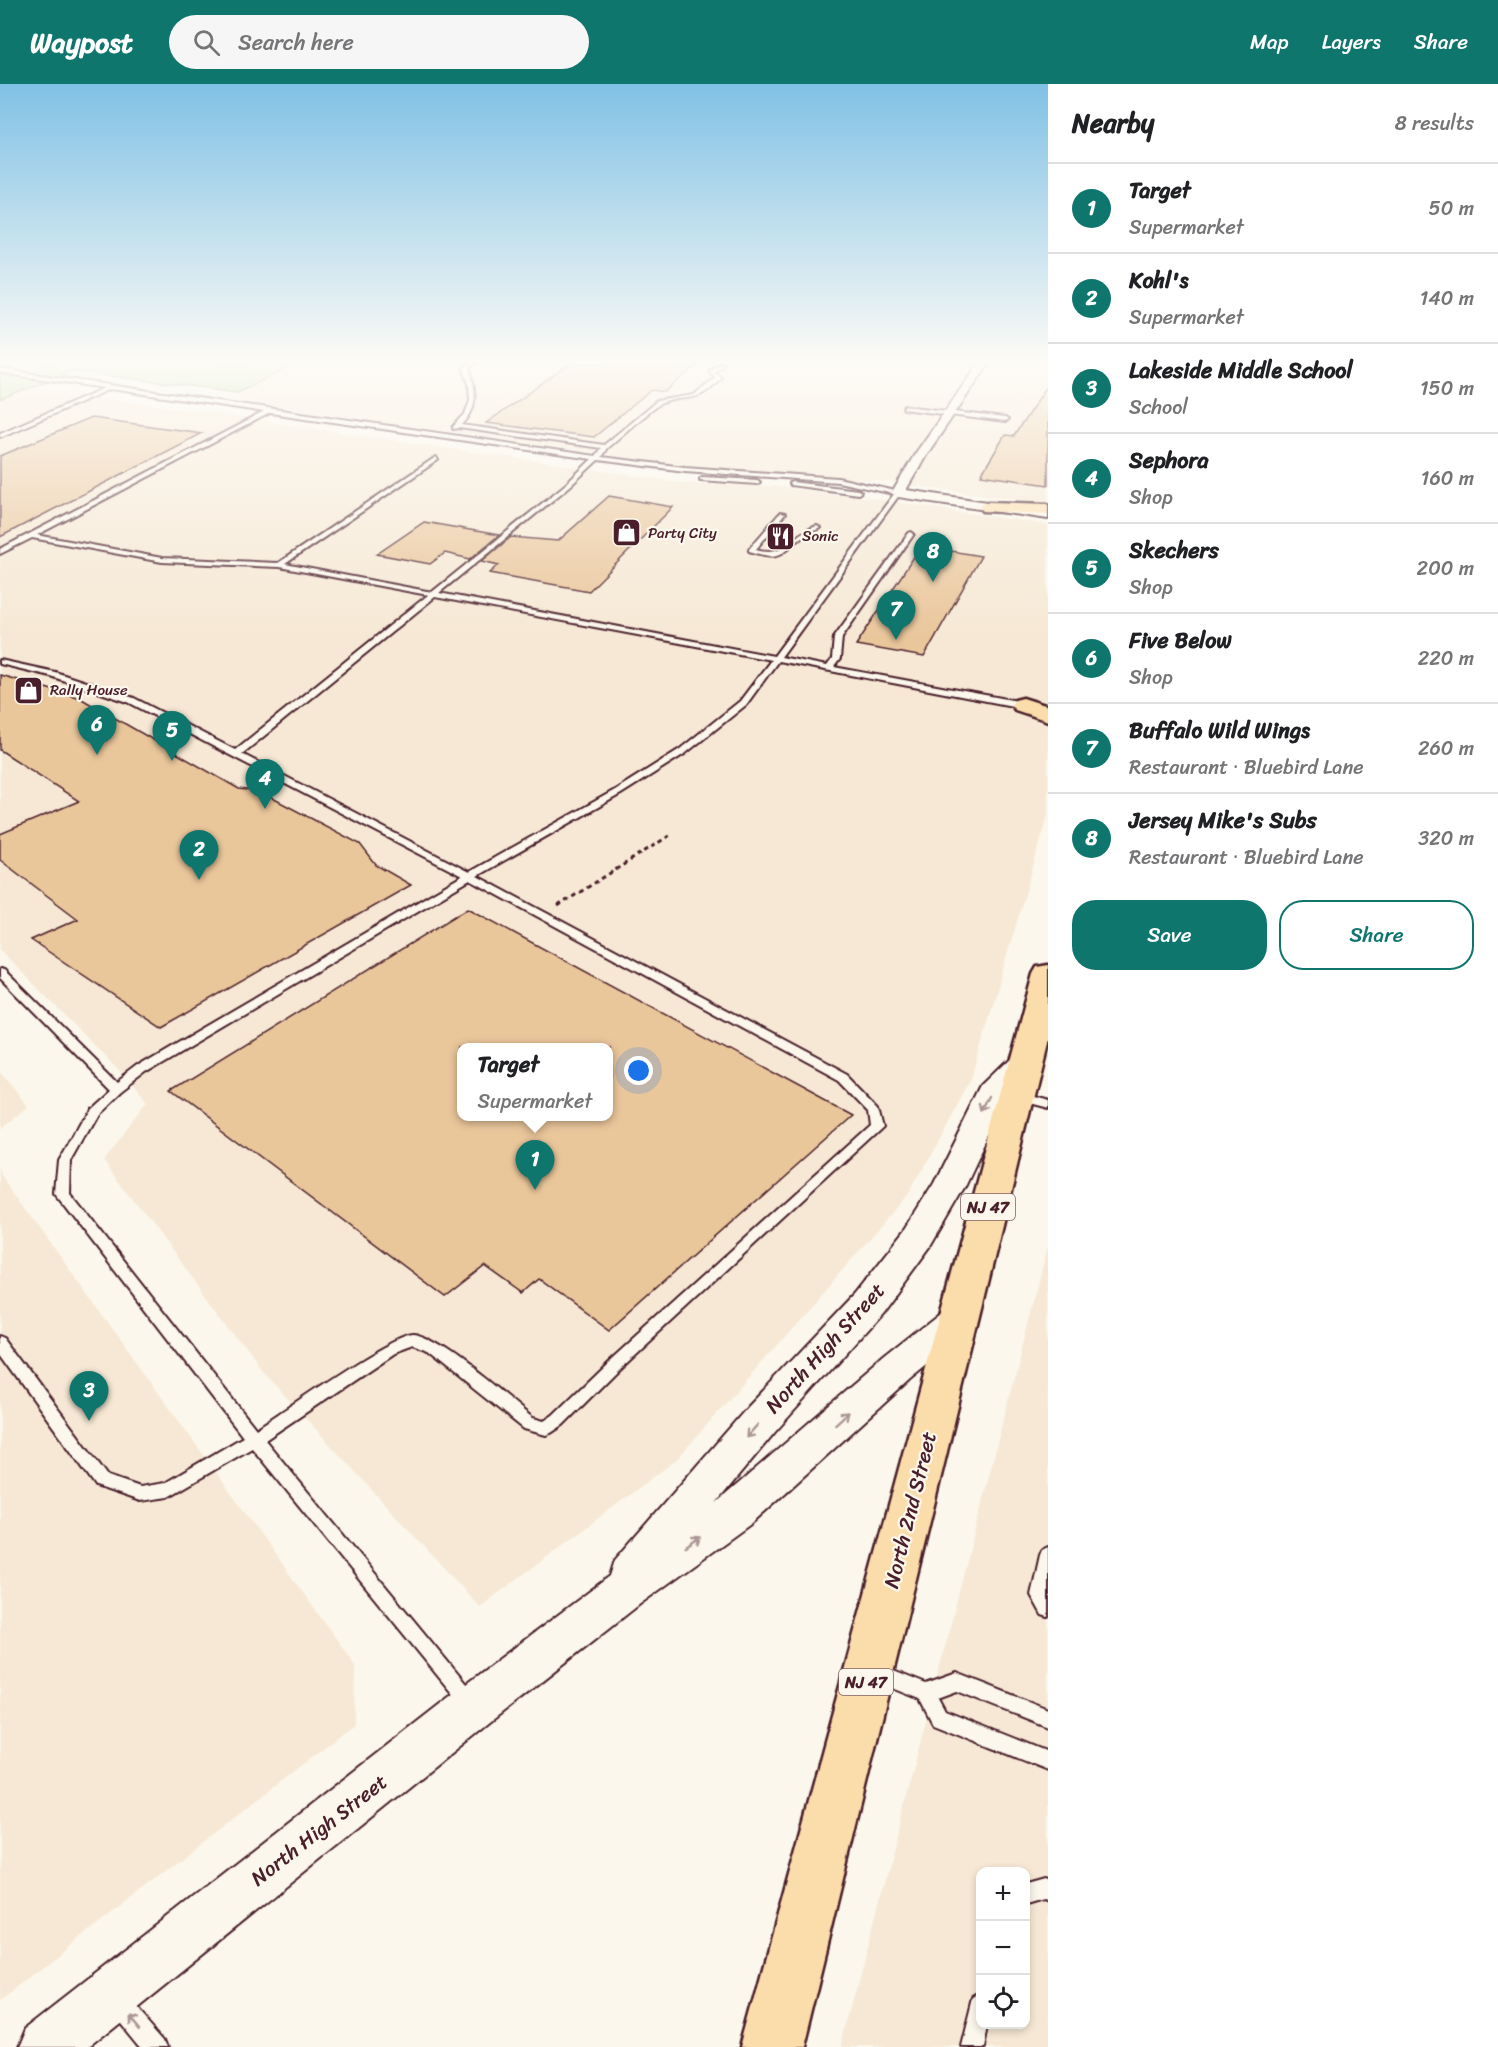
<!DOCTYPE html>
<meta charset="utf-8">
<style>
body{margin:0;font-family:Sriracha,sans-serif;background:#f6f6f6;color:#202124}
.controls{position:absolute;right:18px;bottom:18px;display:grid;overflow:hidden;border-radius:12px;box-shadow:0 3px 9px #0003}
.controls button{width:54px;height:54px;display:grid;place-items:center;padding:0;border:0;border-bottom:2px solid #e0e0e0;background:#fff;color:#202124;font:30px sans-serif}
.you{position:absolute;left:639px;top:987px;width:21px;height:21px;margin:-15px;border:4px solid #fff;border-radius:50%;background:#1a73e8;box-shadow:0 0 0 9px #1a73e833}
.badge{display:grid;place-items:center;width:39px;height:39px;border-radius:50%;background:#0f766e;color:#fff;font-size:20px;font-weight:700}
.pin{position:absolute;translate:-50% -50px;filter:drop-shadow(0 2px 3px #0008)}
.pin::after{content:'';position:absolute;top:32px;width:21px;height:18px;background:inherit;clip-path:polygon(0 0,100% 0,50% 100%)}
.popup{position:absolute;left:457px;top:959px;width:156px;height:78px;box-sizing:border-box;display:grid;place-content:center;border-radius:12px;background:#fff;filter:drop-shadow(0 2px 4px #0005);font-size:20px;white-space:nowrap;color:#757577}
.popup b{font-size:22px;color:#202124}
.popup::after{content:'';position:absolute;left:50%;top:100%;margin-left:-12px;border:12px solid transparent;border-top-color:#fff}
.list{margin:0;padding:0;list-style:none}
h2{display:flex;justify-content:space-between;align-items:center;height:78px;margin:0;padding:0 24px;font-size:26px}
h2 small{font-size:20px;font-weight:400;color:#757577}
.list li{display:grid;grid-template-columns:39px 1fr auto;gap:18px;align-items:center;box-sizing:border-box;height:90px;padding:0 24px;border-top:2px solid #e0e0e0}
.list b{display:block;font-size:22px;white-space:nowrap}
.list p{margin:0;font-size:20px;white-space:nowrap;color:#757577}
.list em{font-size:20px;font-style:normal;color:#757577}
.actions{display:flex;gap:12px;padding:18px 24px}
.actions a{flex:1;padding:14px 0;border:2px solid #0f766e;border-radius:24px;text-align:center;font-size:21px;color:#0f766e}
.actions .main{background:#0f766e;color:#fff}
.icon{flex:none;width:33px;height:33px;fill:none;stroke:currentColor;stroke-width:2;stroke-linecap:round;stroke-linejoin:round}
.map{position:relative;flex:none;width:1048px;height:1963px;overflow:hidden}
header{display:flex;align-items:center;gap:36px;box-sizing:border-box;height:84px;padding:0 30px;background:#0f766e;color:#fff}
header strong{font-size:28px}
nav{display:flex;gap:33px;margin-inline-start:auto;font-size:21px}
.search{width:420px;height:54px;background:#f6f6f6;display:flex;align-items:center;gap:15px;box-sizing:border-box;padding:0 21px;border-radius:33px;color:#757577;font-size:22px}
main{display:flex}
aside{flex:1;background:#fff}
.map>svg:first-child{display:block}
.built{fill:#f6e8d4;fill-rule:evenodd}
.green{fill:#b2d893;stroke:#7e7c5f;stroke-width:1.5}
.building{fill:#eac69b;stroke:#4a1f2b;stroke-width:1.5;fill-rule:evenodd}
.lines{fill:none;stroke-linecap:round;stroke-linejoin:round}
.service-casing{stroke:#4a1f2b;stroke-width:4}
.minor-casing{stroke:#4a1f2b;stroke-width:4}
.tertiary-casing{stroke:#4a1f2b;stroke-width:4}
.primary-casing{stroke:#4a1f2b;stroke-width:5}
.path{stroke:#4a1f2b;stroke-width:3;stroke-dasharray:4.5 4;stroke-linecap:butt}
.service{fill:#fbf7ec;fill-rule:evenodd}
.minor{fill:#fbf7ec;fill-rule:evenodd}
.tertiary{fill:#fbf7ec;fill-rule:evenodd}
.primary{fill:#fbddab;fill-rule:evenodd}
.oneway{stroke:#ab9695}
.labels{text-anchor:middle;stroke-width:4.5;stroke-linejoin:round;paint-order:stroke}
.far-poi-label{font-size:15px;fill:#4a1f2b;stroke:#fbf7ec;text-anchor:start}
.shield{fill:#fbf7ec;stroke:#7f6065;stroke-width:1.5}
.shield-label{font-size:16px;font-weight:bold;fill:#4a1f2b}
.near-street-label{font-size:21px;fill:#4a1f2b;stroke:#fbf7ec}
</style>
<header>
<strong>Waypost</strong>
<div class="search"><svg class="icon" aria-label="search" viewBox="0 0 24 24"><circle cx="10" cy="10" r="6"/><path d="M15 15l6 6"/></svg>Search here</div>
<nav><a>Map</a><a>Layers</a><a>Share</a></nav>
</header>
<main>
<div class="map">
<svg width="1048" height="1963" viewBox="0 0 1048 1963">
<rect width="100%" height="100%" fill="#fbf7ec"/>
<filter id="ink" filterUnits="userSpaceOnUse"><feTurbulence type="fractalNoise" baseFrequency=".0167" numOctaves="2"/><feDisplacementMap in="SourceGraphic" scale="12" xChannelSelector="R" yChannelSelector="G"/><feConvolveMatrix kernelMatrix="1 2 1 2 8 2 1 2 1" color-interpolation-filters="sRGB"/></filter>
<g filter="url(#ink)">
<g class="built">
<path d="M299,279H1048V419L871,396L661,379L220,314Z"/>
<path d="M31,303L684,399L769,402L870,414L1048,441V731L971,995L908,1111L676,1376L480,1523L264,1289L104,1076L148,1020L119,986L0,866V316ZM462,964H608V1032H462Z"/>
<path d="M0,986L29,1021L0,1044Z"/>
<path d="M0,1084L2,1092L355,1581L354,1640L0,1916Z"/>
<path d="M1048,1162V1963H842ZM980,1788H1026V1940H980Z"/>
</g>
<path class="green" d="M0,279H299L237,308L72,287L0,316Z"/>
<g class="building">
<path d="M572,279H700L665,308L652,306L594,353L486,339Z"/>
<path d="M1048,300V401L981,391L1005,351L1014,352Z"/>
<path d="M91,334L202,349L0,453V372Z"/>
<path d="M609,412L673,423L589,507L490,489L499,481L482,477L511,453L558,457Z"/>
<path d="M424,438L499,451L470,475L445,469L430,480L377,470Z"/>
<path d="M921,462L981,472L924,573L856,561Z"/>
<path d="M0,591L80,614L239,705L261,708L360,760L376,781L411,801L161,943L31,856L78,835L0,776V750L79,717L0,666Z"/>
<path d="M468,824L851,1031L609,1246L539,1195L523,1209L485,1182L445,1213L171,1007ZM462,963H609V1032H462Z"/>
</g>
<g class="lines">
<defs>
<g id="service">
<path d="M470,279H476L469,284C476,305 479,324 462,341L604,361L657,317L694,311L715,293L709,287L718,279H723L714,288L721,293C697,322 691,309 662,319C652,323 618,355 607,364L601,373L685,383L838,394L900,408V410L781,573L827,582L832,575L834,553L909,449L911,448L914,450L842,553L840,575L834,583L1023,618L1027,621L1023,624L778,577L746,621L686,669L621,710L477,792L847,990L878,1022L883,1042L619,1285L563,1341L551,1349L546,1351L524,1345L429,1269L412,1263L393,1270L265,1356L476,1612L479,1618L476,1624L470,1627L464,1624L252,1364L168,1413L140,1417L96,1402L0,1269V1252L5,1254L108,1392L140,1403L165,1399L243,1353L56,1110L59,1076L88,1024L109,1005L0,894V885L4,886L117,998L138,982L462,792L128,618L50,592L0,580V576L55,588L134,614L235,666L428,511L279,483L162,478L32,454L0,470V465L264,328L111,305L0,353V349L105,304L0,289V285L595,372L601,364L459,344L453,345V343L465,330L470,316L469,300L463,283ZM270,329L592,375L566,400L432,508L285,480L438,376L436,373L278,479L162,474L37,451ZM598,376L685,387L838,398L894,410L774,572L439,509L570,402ZM435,513L771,576L740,617L680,665L615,706L469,788L242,670ZM470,796L839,996L868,1026L870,1041L609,1277L553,1331L544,1337L533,1334C509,1316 440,1253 413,1251C391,1250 281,1329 256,1345L70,1109L71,1076L97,1030L120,1008L146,988Z"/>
<path d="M905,322L1005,334L1008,336L1005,338L903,325Z"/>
<path d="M702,393L757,396L760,398L757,400L700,396V394Z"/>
<path d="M792,398L858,406L861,408L858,410L790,401V399Z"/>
<path d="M780,429L785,430L756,465C787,474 789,450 817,442L820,444C815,447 809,448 803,452C778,471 783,477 749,467V465Z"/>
<path d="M1018,1008L1048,1016V1024L1014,1015L1012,1012L1014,1009Z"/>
<path d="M1048,1463V1533L1042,1531L1031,1511L1040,1471L1042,1466Z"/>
<path d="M876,1580L926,1600L957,1589L1048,1625V1643L957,1607L938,1614L945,1627L1048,1668V1686L933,1640L920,1615L870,1595L867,1589L870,1583Z"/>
<path d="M1044,1795L1048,1797V1817L1043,1815L1026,1820V1800Z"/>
<path d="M119,1907L126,1911L165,1955L168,1963H143L112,1925L108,1918L112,1911Z"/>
<path d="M980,1911V1940H987L983,1963H961L973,1915Z"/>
</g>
<path id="minor" d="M979,279H989L927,370L906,406L1048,427V435L898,413L892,409L915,370Z"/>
<path id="tertiary" d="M1026,968L1037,971L1041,978L1007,1014L965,1103L930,1163L881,1230L775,1348L716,1419L884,1274L947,1224L960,1220L973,1224L978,1234L973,1244L910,1296L752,1439L640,1520L490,1638L87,1963H17L25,1944L458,1606L610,1492L615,1476L747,1324L855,1210L906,1145L934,1100L983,1002L1015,971Z"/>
<g id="primary">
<path d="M989,418L1048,420V430L983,427L980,423L983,419Z"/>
<path d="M1023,614L1048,622V637L1015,626L1011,621L1015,616Z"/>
<path d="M1048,881V953L802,1963H742L1033,890L1037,883Z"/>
</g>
</defs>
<use href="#service" class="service-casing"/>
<use href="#minor" class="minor-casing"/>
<use href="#tertiary" class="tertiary-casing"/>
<use href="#primary" class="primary-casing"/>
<path class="path" d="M558,822L672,750"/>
<use href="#service" class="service"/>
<use href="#minor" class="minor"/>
<use href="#tertiary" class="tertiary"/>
<use href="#primary" class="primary"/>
</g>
<defs><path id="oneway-shaft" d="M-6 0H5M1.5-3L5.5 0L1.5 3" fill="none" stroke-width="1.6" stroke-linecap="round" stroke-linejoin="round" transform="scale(1.5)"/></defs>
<g class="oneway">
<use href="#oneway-shaft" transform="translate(988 1022) rotate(116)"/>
<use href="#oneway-shaft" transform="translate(842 1334) rotate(-42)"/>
<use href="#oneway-shaft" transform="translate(752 1347) rotate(131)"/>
<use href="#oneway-shaft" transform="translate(693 1458) rotate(-35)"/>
<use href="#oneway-shaft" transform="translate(134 1936) rotate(-130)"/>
</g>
</g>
<linearGradient id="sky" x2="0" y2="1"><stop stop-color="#80c1e5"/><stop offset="0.5" stop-color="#fdfbf6"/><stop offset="1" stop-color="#fdfbf6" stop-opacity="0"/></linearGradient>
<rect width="1048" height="554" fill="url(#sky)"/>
<defs>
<symbol id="shop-square" viewBox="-11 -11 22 22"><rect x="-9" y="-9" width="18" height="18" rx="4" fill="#4a1f2b" stroke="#fbf7ec"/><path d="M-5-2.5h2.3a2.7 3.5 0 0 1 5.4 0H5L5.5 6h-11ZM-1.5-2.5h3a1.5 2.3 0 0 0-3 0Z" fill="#fff"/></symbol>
<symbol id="restaurant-square" viewBox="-11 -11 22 22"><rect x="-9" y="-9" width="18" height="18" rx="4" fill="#4a1f2b" stroke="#fbf7ec"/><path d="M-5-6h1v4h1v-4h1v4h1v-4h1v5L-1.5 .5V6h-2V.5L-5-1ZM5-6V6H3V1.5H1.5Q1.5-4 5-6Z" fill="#fff"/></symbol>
</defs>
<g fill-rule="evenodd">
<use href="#shop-square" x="610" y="432" width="33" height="33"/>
<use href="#restaurant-square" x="764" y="436" width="33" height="33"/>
<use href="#shop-square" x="12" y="590" width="33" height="33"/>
</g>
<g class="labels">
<g class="far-poi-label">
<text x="648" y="454">Party City</text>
<text x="802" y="457">Sonic</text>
<text x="50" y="611">Rally House</text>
</g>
<g class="shield">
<rect x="961" y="1110" width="54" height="26" rx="4.5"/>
<rect x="839" y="1585" width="54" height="26" rx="4.5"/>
</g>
<g class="shield-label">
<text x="988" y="1129">NJ 47</text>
<text x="866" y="1604">NJ 47</text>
</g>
<g class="near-street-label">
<text transform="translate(825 1264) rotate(-48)" y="7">North High Street</text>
<text transform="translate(910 1426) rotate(-76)" y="7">North 2nd Street</text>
<text transform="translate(319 1746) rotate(-38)" y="7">North High Street</text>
</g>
</g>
</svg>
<div class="controls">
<button>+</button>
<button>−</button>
<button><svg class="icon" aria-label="locate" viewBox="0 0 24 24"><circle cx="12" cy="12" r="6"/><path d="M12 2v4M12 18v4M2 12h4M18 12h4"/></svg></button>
</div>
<div class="you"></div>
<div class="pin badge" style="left:535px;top:1106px">1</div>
<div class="popup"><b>Target</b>Supermarket</div>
<div class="pin badge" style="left:199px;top:796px">2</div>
<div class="pin badge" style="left:89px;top:1337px">3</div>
<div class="pin badge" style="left:265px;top:725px">4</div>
<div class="pin badge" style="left:172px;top:677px">5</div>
<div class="pin badge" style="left:97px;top:671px">6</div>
<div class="pin badge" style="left:896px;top:556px">7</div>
<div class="pin badge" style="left:933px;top:498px">8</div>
</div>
<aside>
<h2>Nearby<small>8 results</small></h2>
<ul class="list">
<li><span class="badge">1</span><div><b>Target</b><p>Supermarket</p></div><em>50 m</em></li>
<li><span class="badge">2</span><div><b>Kohl's</b><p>Supermarket</p></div><em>140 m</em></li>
<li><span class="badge">3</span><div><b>Lakeside Middle School</b><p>School</p></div><em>150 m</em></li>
<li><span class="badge">4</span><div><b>Sephora</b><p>Shop</p></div><em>160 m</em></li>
<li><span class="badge">5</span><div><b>Skechers</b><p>Shop</p></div><em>200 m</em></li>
<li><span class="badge">6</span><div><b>Five Below</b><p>Shop</p></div><em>220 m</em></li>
<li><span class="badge">7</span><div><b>Buffalo Wild Wings</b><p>Restaurant · Bluebird Lane</p></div><em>260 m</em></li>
<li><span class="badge">8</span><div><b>Jersey Mike's Subs</b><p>Restaurant · Bluebird Lane</p></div><em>320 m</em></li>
</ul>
<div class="actions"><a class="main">Save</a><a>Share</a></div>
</aside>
</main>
